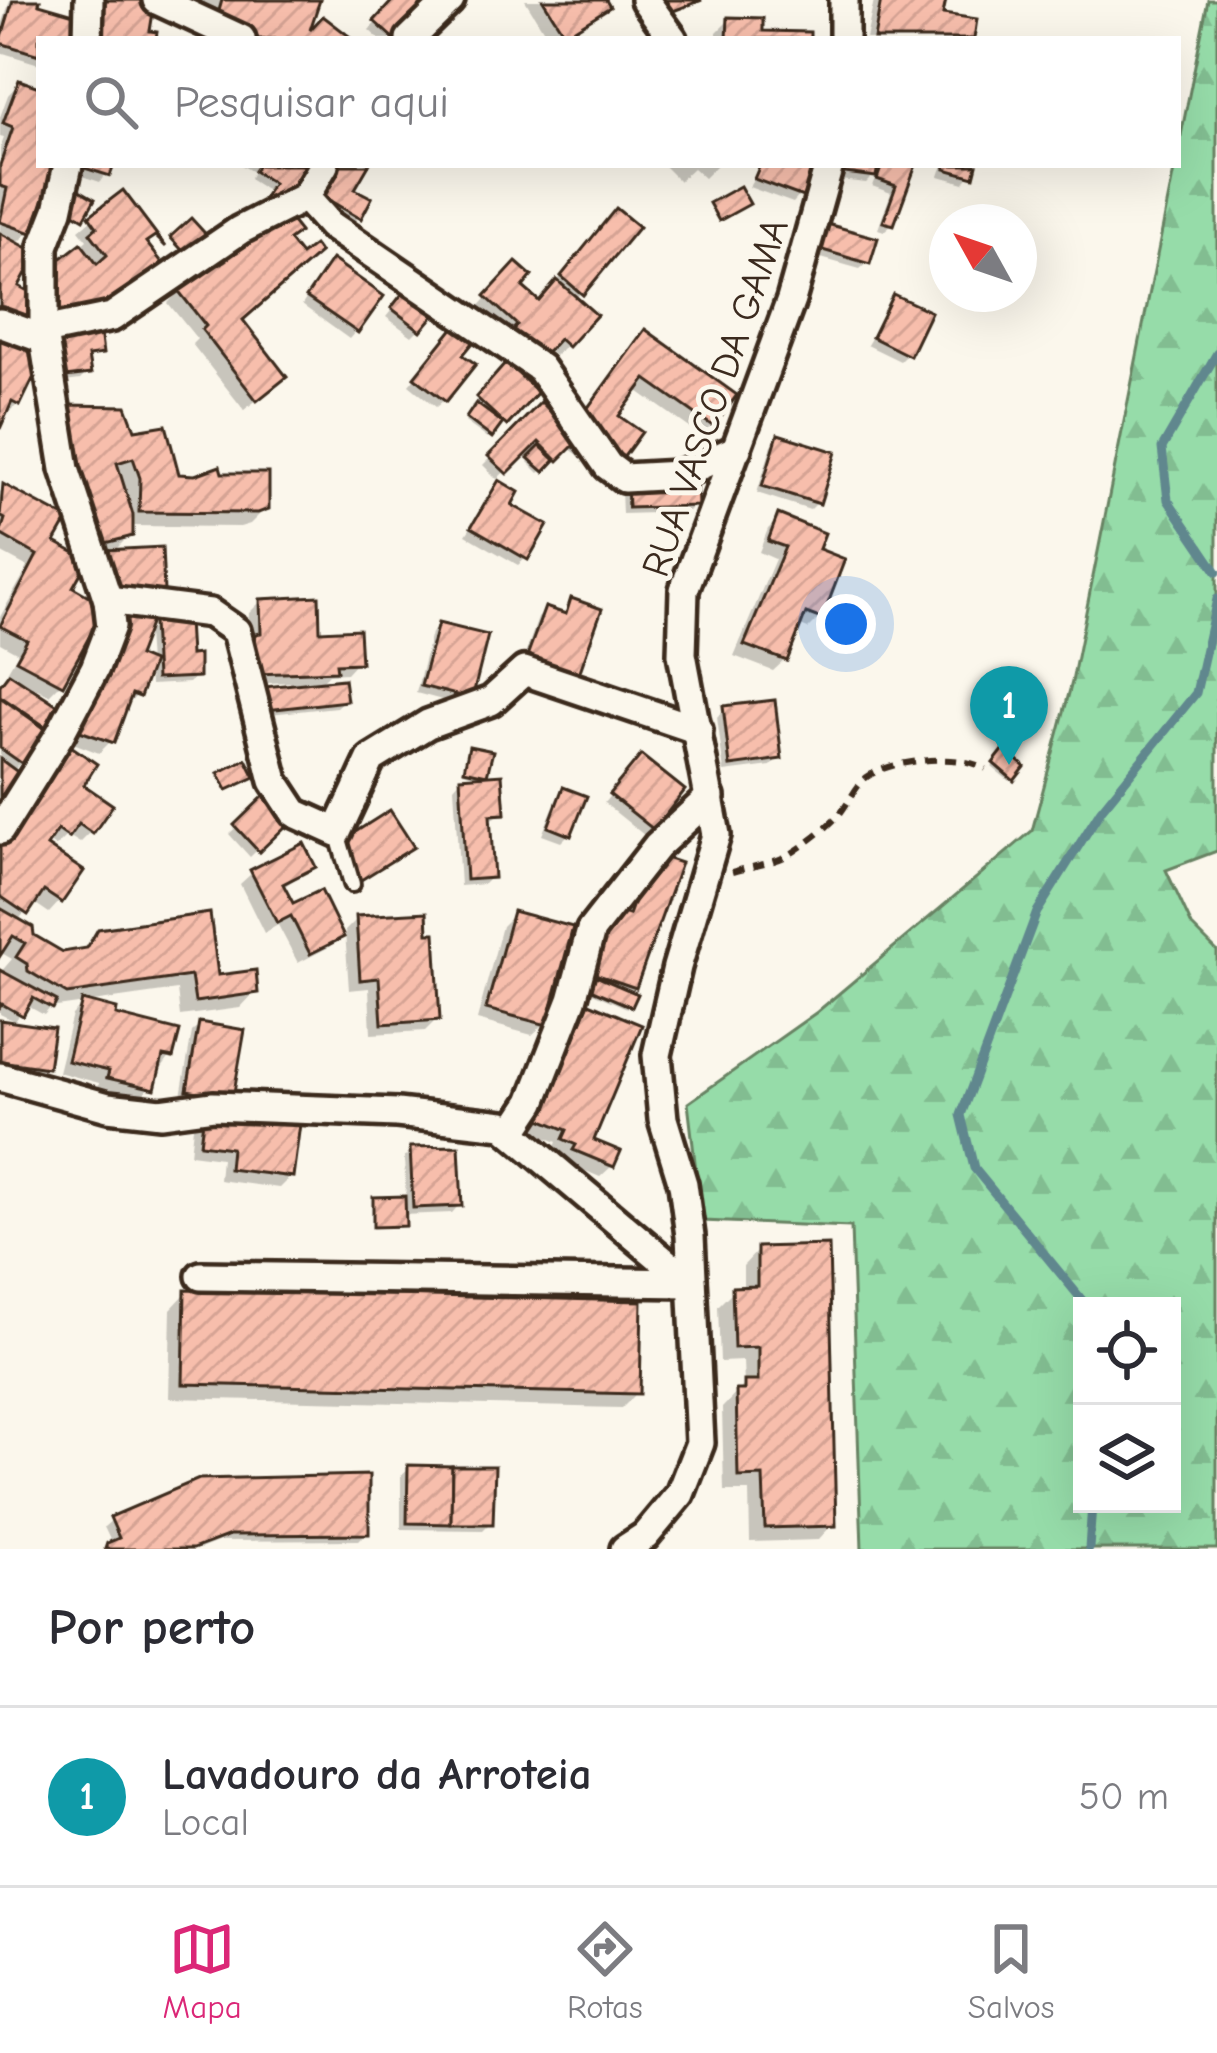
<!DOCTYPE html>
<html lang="pt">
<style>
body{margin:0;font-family:"Comic Neue",sans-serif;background:#f7f7f7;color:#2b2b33}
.controls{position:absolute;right:36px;bottom:36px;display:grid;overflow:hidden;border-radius:0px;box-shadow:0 12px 48px #0002}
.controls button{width:108px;height:108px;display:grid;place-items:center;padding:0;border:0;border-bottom:3px solid #e1e1e2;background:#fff;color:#2b2b33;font:60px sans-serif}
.compass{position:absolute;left:929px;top:204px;width:108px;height:108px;border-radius:50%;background:#fff;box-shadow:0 12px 48px #0002;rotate:310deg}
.you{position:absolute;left:846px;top:624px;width:42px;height:42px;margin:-30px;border:9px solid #fff;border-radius:50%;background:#1a73e8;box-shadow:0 0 0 18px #1a73e833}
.badge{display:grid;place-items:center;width:78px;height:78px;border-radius:50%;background:#db2777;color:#fff;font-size:39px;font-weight:700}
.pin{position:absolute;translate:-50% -99px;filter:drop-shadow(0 3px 6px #0008)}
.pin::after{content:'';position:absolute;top:63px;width:42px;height:36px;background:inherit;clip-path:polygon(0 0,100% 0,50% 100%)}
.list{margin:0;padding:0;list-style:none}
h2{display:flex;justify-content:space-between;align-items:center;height:156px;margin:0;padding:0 48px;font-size:51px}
h2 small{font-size:39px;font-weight:400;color:#7c7c81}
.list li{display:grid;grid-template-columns:78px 1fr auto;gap:36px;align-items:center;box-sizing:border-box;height:180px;padding:0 48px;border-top:3px solid #e1e1e2}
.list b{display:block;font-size:45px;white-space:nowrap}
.list p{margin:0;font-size:39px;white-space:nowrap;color:#7c7c81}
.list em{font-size:39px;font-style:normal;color:#7c7c81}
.icon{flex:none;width:66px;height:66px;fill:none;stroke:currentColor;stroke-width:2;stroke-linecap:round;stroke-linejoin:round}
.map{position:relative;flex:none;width:1217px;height:1549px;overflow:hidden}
.search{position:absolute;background:#fff;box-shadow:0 12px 48px #0002;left:36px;right:36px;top:36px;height:132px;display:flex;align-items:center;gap:30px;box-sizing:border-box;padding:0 42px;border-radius:0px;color:#7c7c81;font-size:45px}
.sheet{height:336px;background:#fff}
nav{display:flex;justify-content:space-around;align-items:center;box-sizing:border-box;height:168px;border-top:3px solid #e1e1e2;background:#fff;font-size:33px;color:#7c7c81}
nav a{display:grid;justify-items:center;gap:6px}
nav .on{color:#db2777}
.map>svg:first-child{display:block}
.forest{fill:url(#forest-firs);stroke:#688364;stroke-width:3;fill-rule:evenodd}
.shadow{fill:#0003}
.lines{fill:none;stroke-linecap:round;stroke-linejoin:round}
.stream{stroke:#60878e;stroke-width:9}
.building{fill:url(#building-hatch);stroke:#3b2a1e;stroke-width:3}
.service-casing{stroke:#3b2a1e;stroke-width:22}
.minor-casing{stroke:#3b2a1e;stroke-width:36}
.path{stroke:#3b2a1e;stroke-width:6;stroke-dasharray:12 9;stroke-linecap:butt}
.service{stroke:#fbf7ec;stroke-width:14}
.minor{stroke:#fbf7ec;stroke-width:27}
.labels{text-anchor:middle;stroke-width:10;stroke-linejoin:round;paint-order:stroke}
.street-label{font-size:39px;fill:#3b2a1e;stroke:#fbf7ec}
</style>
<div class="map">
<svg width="1217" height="1549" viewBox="0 0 1217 1549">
<defs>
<pattern id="forest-firs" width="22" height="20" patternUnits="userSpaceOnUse" patternTransform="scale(3)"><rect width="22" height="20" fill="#96dca9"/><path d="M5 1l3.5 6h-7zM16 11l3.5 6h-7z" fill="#82bd91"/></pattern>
<pattern id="building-hatch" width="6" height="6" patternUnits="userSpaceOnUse" patternTransform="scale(3)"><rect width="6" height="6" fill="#f7beac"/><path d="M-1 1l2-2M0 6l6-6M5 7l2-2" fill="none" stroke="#d5a394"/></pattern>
</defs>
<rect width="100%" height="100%" fill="#fbf7ec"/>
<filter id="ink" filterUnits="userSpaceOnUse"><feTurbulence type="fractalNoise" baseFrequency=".00833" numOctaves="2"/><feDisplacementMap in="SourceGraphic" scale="24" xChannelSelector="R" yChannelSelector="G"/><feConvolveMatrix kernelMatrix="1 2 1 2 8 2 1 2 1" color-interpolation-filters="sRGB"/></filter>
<g filter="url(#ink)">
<path class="forest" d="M1208,0H1217V851L1166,870L1192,926L1217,951V1549H862L851,1227L702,1221L688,1103L817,1012L1032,831L1072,682ZM1082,1306H1172V1504H1082Z"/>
<g class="shadow">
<path d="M10,0H37L35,6L72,39H39V64L0,52V32Z"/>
<path d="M172,0H317L305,38L349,39H202L209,15Z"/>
<path d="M397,0H439L402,39H379L369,30Z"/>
<path d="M525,0H602L606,6L561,39H549Z"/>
<path d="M874,0H943L940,16L971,39H866Z"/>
<path d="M729,20L760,34L807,39H717V32Z"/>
<path d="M19,83L39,90V165H52L29,232L16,245L15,288L25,293L80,246L87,240L79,230L122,194L143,244L164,270L58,332L35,302L20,329L5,344L18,404L0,422V149L4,138L0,137V117L8,95Z"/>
<path d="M69,165H111L100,182L67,171Z"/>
<path d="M241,165H307L280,211L286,241L277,290L240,322L272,388L244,410L192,344L197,339L168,303L256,211L268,191L249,179L253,172Z"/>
<path d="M366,165L351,190L358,217L351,224L312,201Z"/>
<path d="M663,165H717L704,178L693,168L679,181Z"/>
<path d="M762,165H812L800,195L793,203L749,187Z"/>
<path d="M833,165H875V174L866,183L831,179Z"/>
<path d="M880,165H913L892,224L884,231L878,229L891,193L872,186Z"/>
<path d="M943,165H974L964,183L939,176Z"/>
<path d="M609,219L581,293L574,299L566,345L555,356L546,349L518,378L533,392L487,438L465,422L474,409L471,406L508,365L495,353L476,310L505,278L538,304Z"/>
<path d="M828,227L868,262L860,269L814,256L820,234Z"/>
<path d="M325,270L356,331L349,339L302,305Z"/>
<path d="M403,296L419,329L412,336L386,317Z"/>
<path d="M894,298L907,354L900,361L867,345Z"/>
<path d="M645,333L712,425L701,436L635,389L615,416L605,474L567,447L539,473L528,462L537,453L530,447L497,479L483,465L541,406L569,434Z"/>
<path d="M451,334L459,355L444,400L436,407L409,385Z"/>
<path d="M52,340L100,353L86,361L87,373L80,380L49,384Z"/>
<path d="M50,424L133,433L177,477L220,476L266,508L250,524L240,527L130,526V535L112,553L161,591L154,598L86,558L69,589L102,607L60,684L49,695L32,686L29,690L55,707L0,793V686L11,674L7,672L18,653L0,643V617L28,567L0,552V492L4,488L51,543L84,561L49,465Z"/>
<path d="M779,438L817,503L810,510L757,493L772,445Z"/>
<path d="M499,484L526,558L518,565L466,535Z"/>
<path d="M621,490L695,504L687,512L622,514Z"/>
<path d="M779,518L820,617L808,629L798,625L785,660L773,671L734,656L775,559L759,552L768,529Z"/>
<path d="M261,601L357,661L346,673L329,674L319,684L344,700L336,707L260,715L290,687V682L245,684L249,613Z"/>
<path d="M572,602L598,611L518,675L538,618L546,610L562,616Z"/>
<path d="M154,626L187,658L196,676L189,683L150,685L149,664L137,695L126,707L111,741L99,753L68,741L134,658L149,664L147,633Z"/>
<path d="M439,626L484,637L461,705L416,693L431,633Z"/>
<path d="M724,709L778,758L771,766L724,772L717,717Z"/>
<path d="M470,749L489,754L484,778L502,813L488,821L491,877L484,884L460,886L454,787L461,779L481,777L463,772Z"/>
<path d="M1004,753L1021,767L1009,781L992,767Z"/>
<path d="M634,766L681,791L644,835L604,803Z"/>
<path d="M79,786L91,832L80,843L67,835L55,847L47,841L43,847L60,901L49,913L33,902L17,922L31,936L62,955L81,952L100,932L255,992L240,1008L180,1016L177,990L50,1008L44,1015L26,1005L14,1021L0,1014V973L12,959L0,952V835Z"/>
<path d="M564,791L569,834L561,842L542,835L557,798Z"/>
<path d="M265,800L286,822L250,857L229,834Z"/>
<path d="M312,867L282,888L292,907L340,936L329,947L298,963L278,925L264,933L240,884L252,873Z"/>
<path d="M640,868L634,987L628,993L627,1008L583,989L603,925L623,916Z"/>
<path d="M514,914L544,1024L532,1035L477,1020L502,926Z"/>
<path d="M357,919L437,1019L425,1031L371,1034L369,988L349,990L345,931Z"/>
<path d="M83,1004L112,1018L170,1057L140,1099L98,1089L99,1083L58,1072L72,1015Z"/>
<path d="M589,1006L590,1141L612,1166L600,1177L564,1162L567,1156L553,1151L557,1142L530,1131L578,1018Z"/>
<path d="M0,1023L45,1067L38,1074L0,1068Z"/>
<path d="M200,1025L223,1104L181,1096L192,1032Z"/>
<path d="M205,1115L291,1176L279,1188L219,1180L221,1158L190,1154L193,1127Z"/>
<path d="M412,1150L459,1205L452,1213L402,1215L400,1228H372L374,1200L406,1199L404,1158Z"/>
<path d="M758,1250L833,1524L818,1540L750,1542L749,1491H724L722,1408L744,1385L743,1361L720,1362L718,1306L734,1290H743V1266Z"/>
<path d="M186,1293L637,1393L622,1408L169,1398L171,1309Z"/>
<path d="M409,1468L490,1523L483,1530L401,1529V1475Z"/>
<path d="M112,1520L366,1533L359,1540L220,1541L200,1549H106L112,1544L104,1527Z"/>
</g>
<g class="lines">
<g class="stream">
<path d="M1217,353L1162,448L1168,500L1217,572"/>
<path d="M1087,1306L974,1168L961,1115L1037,912L1101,810L1196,693L1217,599"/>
<path d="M1089,1549L1092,1504"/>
</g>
</g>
<g class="building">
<path d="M13,0H40L39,4L81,16L75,39H39V55L0,43Z"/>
<path d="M96,0H155L150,31L157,32L156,39H90Z"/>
<path d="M222,0H320L310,30L323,16L353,39H236L213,32Z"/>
<path d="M393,0H426L434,8L406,39H394L374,21Z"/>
<path d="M543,0H606L610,7L565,35Z"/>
<path d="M654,0H702L660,16Z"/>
<path d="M881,0H946L943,14L977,19L974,39H874Z"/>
<path d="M728,17L763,18V31L810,32V39H727Z"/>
<path d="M19,80L39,87V165H55L32,233L0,222L7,188L0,186V165L13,127L3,123Z"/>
<path d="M75,165H114L110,176Z"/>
<path d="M258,165H310L281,215L261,202L273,183L254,171Z"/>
<path d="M333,165H369L355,189L372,198L361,219L317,193Z"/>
<path d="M760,165H815L803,197L754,179Z"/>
<path d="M838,165H878L876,177L837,172Z"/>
<path d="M882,165H916L894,225L883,222L896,186L877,179Z"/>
<path d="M946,165H977L974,177L945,169Z"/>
<path d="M71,185L95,199L84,219L59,204Z"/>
<path d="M740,186L750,204L719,221L709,203Z"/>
<path d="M123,190L166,247L155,236L146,242L168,270L102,320L92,307L71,323L36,278L81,243L97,264L107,255L90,233L97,227L89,216Z"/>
<path d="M280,207L300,232L289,240L301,255L314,245L320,253L243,320L287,377L257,401L202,330L206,326L177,289Z"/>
<path d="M616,208L639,227L583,295L561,276Z"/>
<path d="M191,218L212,241L191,260L170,237Z"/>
<path d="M827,224L878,238L870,264L819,249Z"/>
<path d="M0,233L37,253L19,286L40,298L23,331L0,319Z"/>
<path d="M332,259L384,296L358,333L306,297Z"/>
<path d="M516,262L532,276L523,287L539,301L557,280L597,315L568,347L559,339L534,367L504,340L517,325L485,296Z"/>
<path d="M409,285L440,308L421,331L391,308Z"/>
<path d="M893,294L931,312L910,356L872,337Z"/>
<path d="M458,322L477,338L463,355L476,364L446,402L414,377Z"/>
<path d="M645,329L737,395L714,427L646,379L619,416L642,432L618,465L571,431Z"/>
<path d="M100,330L103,354L88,356L91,374L56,378L50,337Z"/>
<path d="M0,338L43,358L20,406L12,402L0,429Z"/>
<path d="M506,363L538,392L507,426L476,397Z"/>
<path d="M541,402L579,440L558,461L539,442L507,474L488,456Z"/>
<path d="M476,403L503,423L492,438L466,418Z"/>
<path d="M64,405L126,406L135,430L166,425L179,474L195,475L220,466L222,473H269V509L258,513L139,512L140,478L133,458L117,463L133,515V536L98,545L64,448Z"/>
<path d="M778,434L836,452L820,504L762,486Z"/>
<path d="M540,446L555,460L544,472L528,458Z"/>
<path d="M697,477L698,506L628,508L627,480Z"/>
<path d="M499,480L519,492L512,505L548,525L528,560L471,527Z"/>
<path d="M3,484L68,519L55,542L88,560L73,587L106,606L63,685L16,660L27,640L0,626L37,555L0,534L5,519L0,516Z"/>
<path d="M778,514L825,533L819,549L845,559L822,619L806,613L787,661L744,645L785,547L768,541Z"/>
<path d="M162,547L164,592L107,595L105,550Z"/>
<path d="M319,596L320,631L359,629L361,663L336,664L337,671L256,674L255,634L261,633L260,599Z"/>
<path d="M571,598L602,609L575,685L523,667L545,607L566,614Z"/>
<path d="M122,608L152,619L138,656L153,662L140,697L132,694L114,743L77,730Z"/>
<path d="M188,621L190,655L199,654V677L156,679L153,623Z"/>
<path d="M438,623L488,635L472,699L421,686Z"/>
<path d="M9,673L59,706L46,727L0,696V685Z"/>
<path d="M344,679L347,701L266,710L264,687Z"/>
<path d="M0,697L47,730L24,765L0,748Z"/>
<path d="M775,700L782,759L730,766L723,706Z"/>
<path d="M62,740L97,764L84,785L113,805L93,834L79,824L69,838L58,830L47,846L84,871L62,903L44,891L28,915L0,896V840Z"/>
<path d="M469,746L493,751L487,775L464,770Z"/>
<path d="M1004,749L1025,767L1014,781L993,763Z"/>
<path d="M641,755L685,790L654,830L609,794Z"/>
<path d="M0,759L19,773L0,798Z"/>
<path d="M246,759L255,777L227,790L218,773Z"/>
<path d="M502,774L505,814L490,815L494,878L466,880L460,777Z"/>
<path d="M563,787L587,796L571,836L548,827Z"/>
<path d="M265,795L290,822L259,852L234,825Z"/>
<path d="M390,810L414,847L361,880L338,843Z"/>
<path d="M304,843L316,867L283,884L293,903L321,890L344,937L310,954L291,916L277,923L250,870Z"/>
<path d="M651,853L681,863L636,988L592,973L614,910L629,915Z"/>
<path d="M0,908L33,927L34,935L63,952L87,948L98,929L210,913L218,975L256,970L258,993L195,1002L191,976L67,994L28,971L27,964L16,957L25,943L13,936L0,956Z"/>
<path d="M513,911L573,927L547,1025L486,1009Z"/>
<path d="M427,912L428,933H435L440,1020L382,1024L379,978L360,980L356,916Z"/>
<path d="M0,970L57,1001L53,1009L33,998L23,1016L2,1004L0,1007Z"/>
<path d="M589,973L638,994L632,1007L583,986Z"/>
<path d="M82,1000L117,1009L116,1015L180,1031L173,1058L163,1056L155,1089L107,1078L109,1071L67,1061Z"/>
<path d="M589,1003L642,1025L594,1140L621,1151L614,1167L573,1150L576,1145L563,1139L567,1130L540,1119Z"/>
<path d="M0,1020L54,1028L48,1068L0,1061Z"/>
<path d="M199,1022L245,1030L233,1098L187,1090Z"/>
<path d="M204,1112L300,1124L293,1177L229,1169L231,1148L200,1144Z"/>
<path d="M459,1146L462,1206L413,1208L410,1147Z"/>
<path d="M405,1196L406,1226L373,1227V1197Z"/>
<path d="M829,1245L836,1526L765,1528L763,1476L738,1477L736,1390H744V1381H758V1347L734,1348L732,1287L757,1286V1247Z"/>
<path d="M185,1290L642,1301L640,1394L183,1384Z"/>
<path d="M408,1465L452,1466L451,1524L407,1523Z"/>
<path d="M452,1466H495L493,1524H451Z"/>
<path d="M369,1475V1534L230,1535L193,1549H105L107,1543L119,1538L110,1517L199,1479Z"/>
</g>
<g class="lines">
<defs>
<path id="service" d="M337,832L352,884"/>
<g id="minor">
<path d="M157,0L241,39"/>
<path d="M645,0L673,39"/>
<path d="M88,39L89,0"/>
<path d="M410,39L450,0"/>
<path d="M844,39V0"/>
<path d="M305,197L330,225L540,368L608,466L624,478L679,475L737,449"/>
<path d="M0,323L44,339"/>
<path d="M44,331L112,317L240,230L305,197L324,165"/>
<path d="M108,600L210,613L236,631L274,781L295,813L337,832L371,759L428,724L491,701L524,671L698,730"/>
<path d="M0,830L60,734L95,668L111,626L108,600L65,469L44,339V246L58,210L68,165"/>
<path d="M0,1077L108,1107L161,1113L213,1106L397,1113L503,1125L690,1283"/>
<path d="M512,1132L532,1102L572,1000L591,930L657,846L710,797"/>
<path d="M201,1276L690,1283"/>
<path d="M625,1549L645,1536L680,1494L700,1443L690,1236L683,1184L663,1119L657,1055L677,967L716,835L682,654L684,590L791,300L829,165"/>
</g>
</defs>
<use href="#service" class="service-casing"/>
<use href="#minor" class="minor-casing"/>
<path class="path" d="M732,872C753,866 778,863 795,851C810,841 827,828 839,815C849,803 855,786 867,777C892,759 961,753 986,769"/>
<use href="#service" class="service"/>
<use href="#minor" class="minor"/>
</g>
</g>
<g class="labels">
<g class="street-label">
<text transform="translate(714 397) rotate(-71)" y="14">RUA VASCO DA GAMA</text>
</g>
</g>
</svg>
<div class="controls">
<button><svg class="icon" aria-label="locate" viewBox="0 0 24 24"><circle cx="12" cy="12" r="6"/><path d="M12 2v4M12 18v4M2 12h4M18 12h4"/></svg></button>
<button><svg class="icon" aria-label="layers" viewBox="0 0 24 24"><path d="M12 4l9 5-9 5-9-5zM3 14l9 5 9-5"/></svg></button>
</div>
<svg class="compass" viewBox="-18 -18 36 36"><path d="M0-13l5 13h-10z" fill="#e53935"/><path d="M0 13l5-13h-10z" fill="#7c7c81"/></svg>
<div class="you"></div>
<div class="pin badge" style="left:1009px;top:765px;background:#0f9aa8">1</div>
<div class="search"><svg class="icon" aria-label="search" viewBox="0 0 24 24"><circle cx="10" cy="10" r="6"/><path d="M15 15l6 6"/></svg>Pesquisar aqui</div>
</div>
<section class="sheet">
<h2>Por perto<small></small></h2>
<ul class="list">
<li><span class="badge" style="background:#0f9aa8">1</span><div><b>Lavadouro da Arroteia</b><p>Local</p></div><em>50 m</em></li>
</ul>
</section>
<nav>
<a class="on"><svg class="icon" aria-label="map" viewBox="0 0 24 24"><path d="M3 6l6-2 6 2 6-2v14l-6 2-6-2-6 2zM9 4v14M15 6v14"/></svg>Mapa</a>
<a><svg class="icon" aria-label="directions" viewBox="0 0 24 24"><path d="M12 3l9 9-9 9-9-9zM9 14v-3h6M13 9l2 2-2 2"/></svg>Rotas</a>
<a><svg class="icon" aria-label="saved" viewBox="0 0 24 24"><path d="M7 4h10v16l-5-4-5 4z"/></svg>Salvos</a>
</nav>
